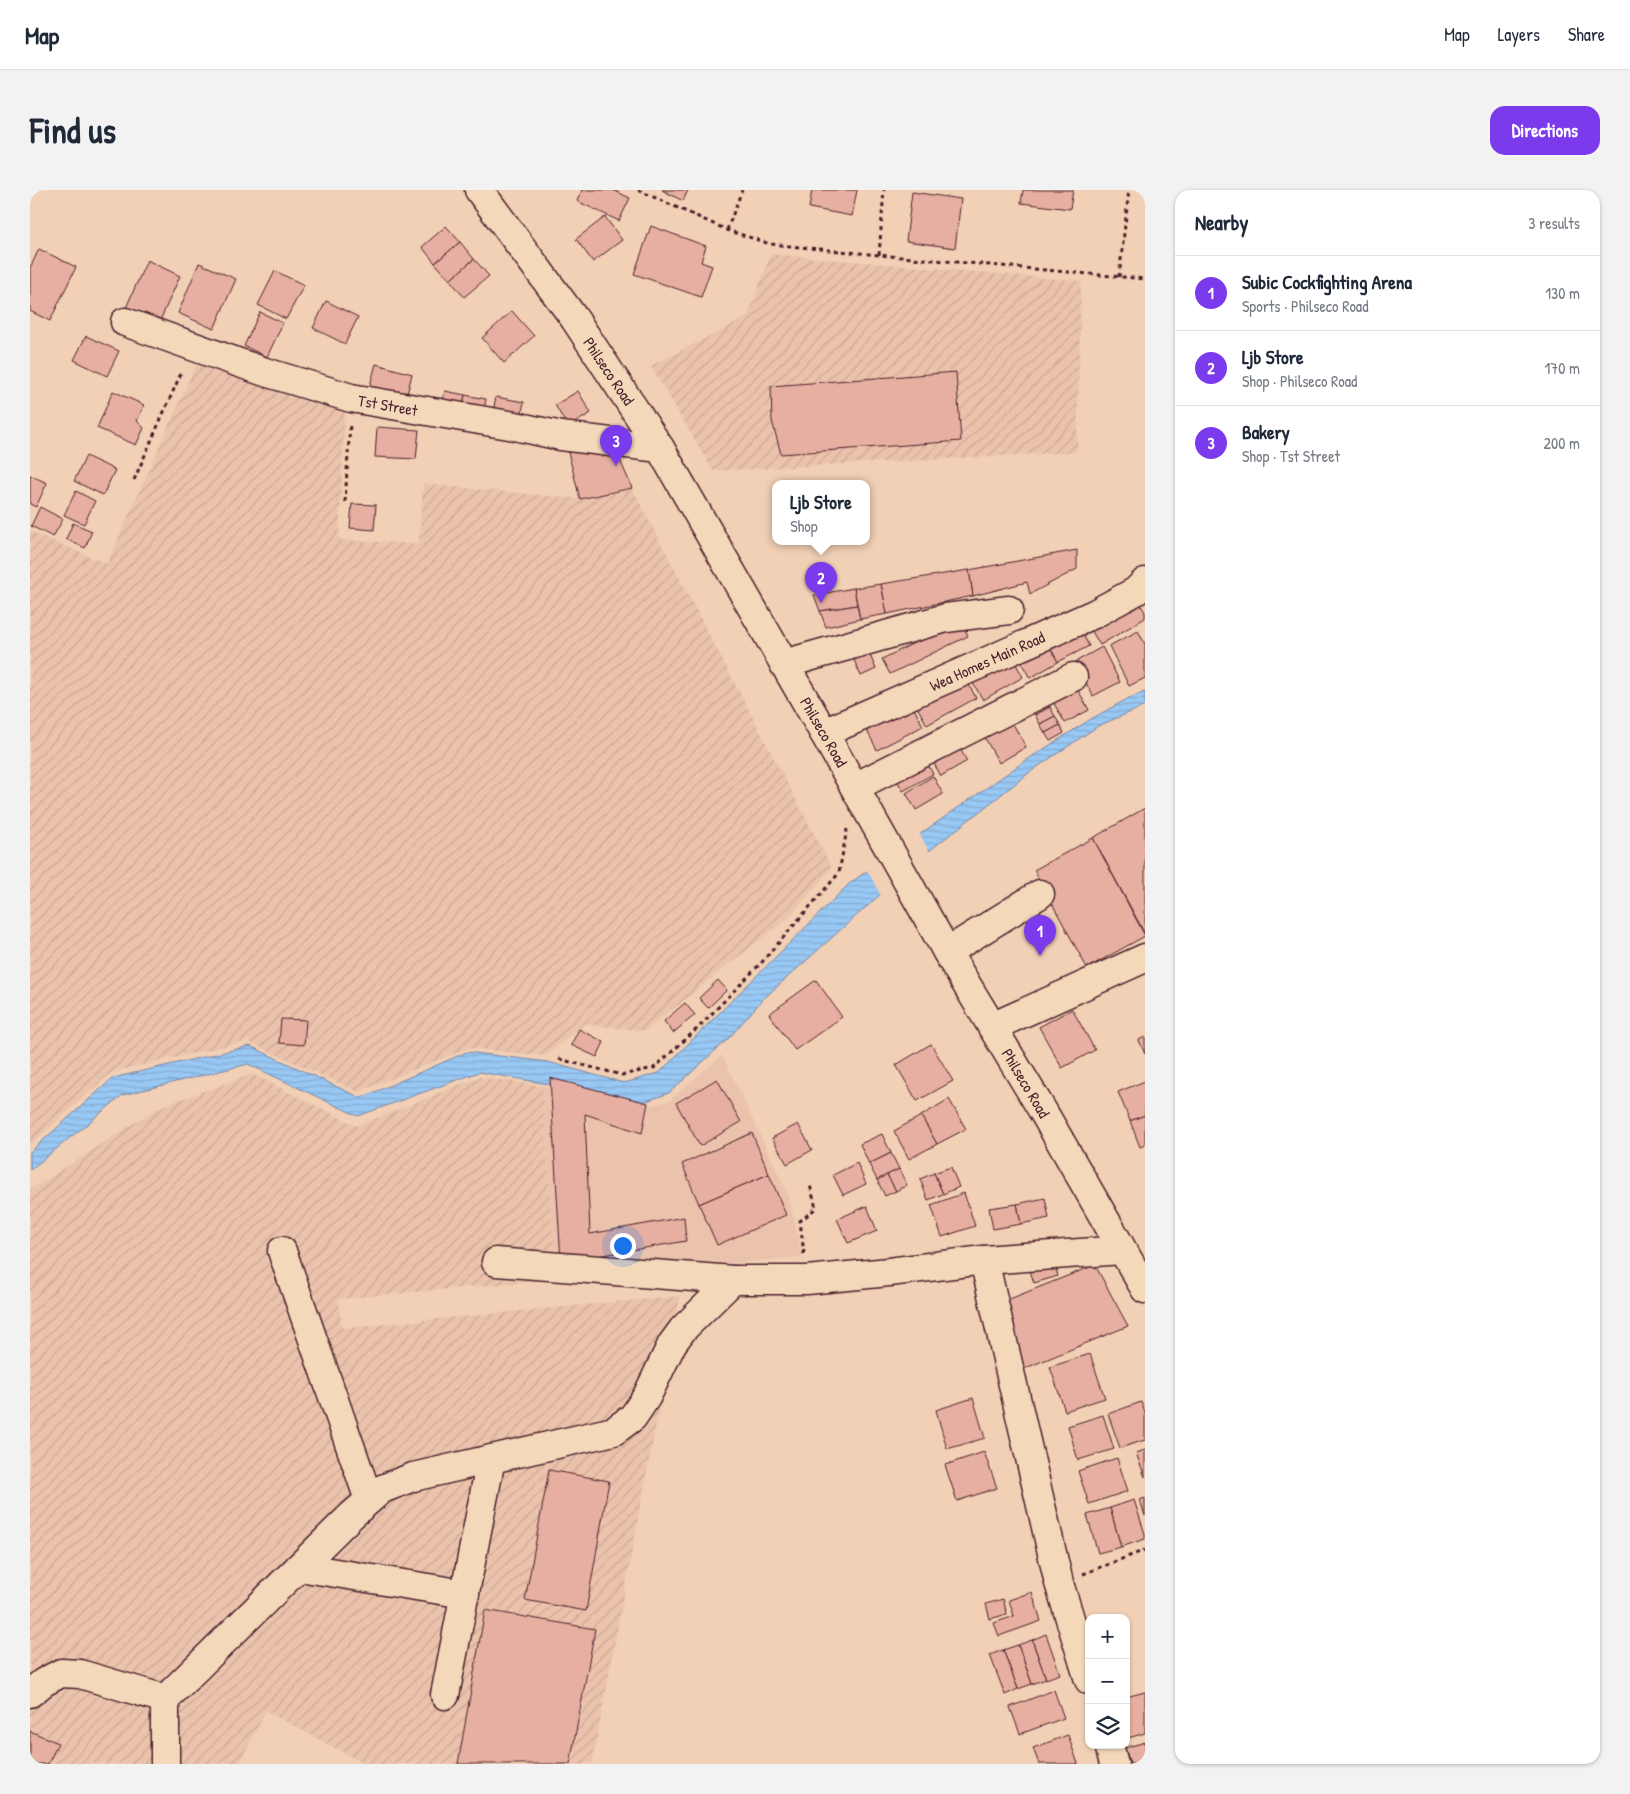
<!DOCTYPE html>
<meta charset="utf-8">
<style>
body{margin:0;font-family:"Patrick Hand",sans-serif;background:#f2f2f3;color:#1f2937}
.controls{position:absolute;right:15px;bottom:15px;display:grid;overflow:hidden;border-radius:10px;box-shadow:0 1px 4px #0004}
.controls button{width:45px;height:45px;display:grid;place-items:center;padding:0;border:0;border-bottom:1px solid #e0e1e3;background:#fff;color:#1f2937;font:25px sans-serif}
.you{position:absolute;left:592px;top:1055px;width:18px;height:18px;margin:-12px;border:4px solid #fff;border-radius:50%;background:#1a73e8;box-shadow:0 0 0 8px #1a73e833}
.badge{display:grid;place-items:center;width:32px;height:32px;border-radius:50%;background:#7c3aed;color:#fff;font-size:16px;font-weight:700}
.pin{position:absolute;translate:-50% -41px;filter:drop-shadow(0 1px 2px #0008)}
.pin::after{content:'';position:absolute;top:26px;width:18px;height:15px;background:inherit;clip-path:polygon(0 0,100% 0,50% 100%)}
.popup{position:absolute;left:742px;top:290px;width:98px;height:65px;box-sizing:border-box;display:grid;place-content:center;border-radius:10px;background:#fff;filter:drop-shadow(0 1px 4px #0005);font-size:16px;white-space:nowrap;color:#747a83}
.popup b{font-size:19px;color:#1f2937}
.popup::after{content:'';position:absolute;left:50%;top:100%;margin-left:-10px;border:10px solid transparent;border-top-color:#fff}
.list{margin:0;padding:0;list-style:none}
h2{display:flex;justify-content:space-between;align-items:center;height:65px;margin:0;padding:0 20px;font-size:21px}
h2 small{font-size:16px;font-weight:400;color:#747a83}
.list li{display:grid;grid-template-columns:32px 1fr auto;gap:15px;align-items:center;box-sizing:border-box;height:75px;padding:0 20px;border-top:1px solid #e0e1e3}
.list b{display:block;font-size:19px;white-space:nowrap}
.list p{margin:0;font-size:16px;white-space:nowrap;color:#747a83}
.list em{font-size:16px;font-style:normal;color:#747a83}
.icon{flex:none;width:28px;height:28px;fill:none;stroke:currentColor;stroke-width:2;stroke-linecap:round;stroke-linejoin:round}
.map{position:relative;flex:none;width:1115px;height:1574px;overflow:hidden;border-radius:15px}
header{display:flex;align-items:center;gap:30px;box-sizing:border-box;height:70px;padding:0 25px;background:#fff;border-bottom:1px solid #e0e1e3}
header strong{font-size:24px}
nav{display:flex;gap:28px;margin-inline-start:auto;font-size:18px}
.intro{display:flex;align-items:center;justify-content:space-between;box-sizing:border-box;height:120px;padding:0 30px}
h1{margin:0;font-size:35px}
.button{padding:12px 22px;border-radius:15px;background:#7c3aed;color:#fff;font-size:18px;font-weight:700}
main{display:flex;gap:30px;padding:0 30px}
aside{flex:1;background:#fff;border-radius:15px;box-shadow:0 1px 4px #0004}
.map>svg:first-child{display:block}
.built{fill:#ebc3ac}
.industrial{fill:url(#industrial-furrows)}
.water{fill:url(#water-rules);stroke:#7984a4}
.pier{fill:#f1d0b5}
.building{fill:#e7afa1;stroke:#4a1f2b}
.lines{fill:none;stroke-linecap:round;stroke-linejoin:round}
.minor-casing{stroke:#4a1f2b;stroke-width:31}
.path{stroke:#4a1f2b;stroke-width:3;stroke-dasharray:4 4;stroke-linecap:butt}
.minor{stroke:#f3d8ba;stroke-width:28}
.labels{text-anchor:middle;stroke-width:5;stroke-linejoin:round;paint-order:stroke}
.street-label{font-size:16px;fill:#4a1f2b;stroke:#f3d8ba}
</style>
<header>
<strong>Map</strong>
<nav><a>Map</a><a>Layers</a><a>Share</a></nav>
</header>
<div class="intro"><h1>Find us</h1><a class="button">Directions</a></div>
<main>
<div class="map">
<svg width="1115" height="1574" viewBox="0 0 1115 1574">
<defs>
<pattern id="industrial-furrows" width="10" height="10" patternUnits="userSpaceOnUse" patternTransform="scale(1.25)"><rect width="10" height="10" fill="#ebc3ac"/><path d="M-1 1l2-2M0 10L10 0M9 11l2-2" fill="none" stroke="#cba794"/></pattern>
<pattern id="water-rules" width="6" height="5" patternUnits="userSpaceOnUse" patternTransform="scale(1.25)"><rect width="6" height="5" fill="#98c8f4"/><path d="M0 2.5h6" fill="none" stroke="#84abd1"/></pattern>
</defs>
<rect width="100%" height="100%" fill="#f1d0b5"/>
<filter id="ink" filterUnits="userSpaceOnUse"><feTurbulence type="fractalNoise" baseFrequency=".02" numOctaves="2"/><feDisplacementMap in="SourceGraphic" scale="10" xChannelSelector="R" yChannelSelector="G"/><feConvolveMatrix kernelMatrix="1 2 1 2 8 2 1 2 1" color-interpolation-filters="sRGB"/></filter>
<g filter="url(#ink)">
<path class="built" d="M692,865L758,1004L773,1067L526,1089L512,896L606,919L639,911Z"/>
<g class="industrial">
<path d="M741,64L1051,91L1047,262L683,281L621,176L717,127Z"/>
<path d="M168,170L315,220L309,350L389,354L393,294L550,309L602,298L802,678L759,727L615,841L554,834L516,866L438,858L328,902L217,851L82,882L0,955V341L77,374Z"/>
<path d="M222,884L327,936L449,887L512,896L526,1089L308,1109L312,1138L650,1106L562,1574H335L236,1521L209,1574H0V1000L129,917Z"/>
</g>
<path class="water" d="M1115,502V516L1068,536L1000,582L899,661L732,810L699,848L639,903L600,917L518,894L449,882L328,926L218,874L93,905L0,980V962L83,888L220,856L331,908L437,862L518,872L594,893L629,883L820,693L995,571L1061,529L1099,508Z"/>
<path class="pier" d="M888,641L900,663L851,706L836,678Z"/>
<g class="building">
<path d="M552,0H583L600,8L589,31L547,11Z"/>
<path d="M632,0H658L653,11Z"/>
<path d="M782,0H827L822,26L779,18Z"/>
<path d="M993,0H1043L1040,19L991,13Z"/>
<path d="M882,2L931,9L925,58L876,51Z"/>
<path d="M575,27L592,50L563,72L546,49Z"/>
<path d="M416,36L430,52L405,73L392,57Z"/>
<path d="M621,36L676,56L671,72L682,76L671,107L604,84Z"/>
<path d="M430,52L444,69L420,90L405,73Z"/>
<path d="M9,59L46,77L20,131L0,121V78Z"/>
<path d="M444,69L459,86L434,107L420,90Z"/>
<path d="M117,70L150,86L128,135L95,120Z"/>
<path d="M169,73L206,89L184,139L148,123Z"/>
<path d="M245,81L274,95L256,129L228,115Z"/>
<path d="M296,111L328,127L315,154L283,138Z"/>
<path d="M482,121L504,146L474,173L452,148Z"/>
<path d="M230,122L253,133L237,167L214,156Z"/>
<path d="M56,146L89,161L77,186L44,170Z"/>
<path d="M346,174L382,184L375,212L338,203Z"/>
<path d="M926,182L931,251L751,264L742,231L741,196Z"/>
<path d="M83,201L114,215L107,231L114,238L106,255L67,238Z"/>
<path d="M415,201L435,205L431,226L410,222Z"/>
<path d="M548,201L561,223L538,237L525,215Z"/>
<path d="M435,205L456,209L452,231L431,226Z"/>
<path d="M466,207L494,212L489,236L461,231Z"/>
<path d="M347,237L389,240L386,269L345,267Z"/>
<path d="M584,256L602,298L550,309L538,262Z"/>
<path d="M56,266L85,280L73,305L44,291Z"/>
<path d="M0,285L17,293L6,317L0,314Z"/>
<path d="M46,301L65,311L54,334L34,325Z"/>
<path d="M322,314L346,315L344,340L320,338Z"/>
<path d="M10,317L33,329L23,347L1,336Z"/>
<path d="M43,333L62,341L55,358L36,349Z"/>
<path d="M1047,360V379L1000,404L997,392L943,406L939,380Z"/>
<path d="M939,380L943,406L857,424L851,394Z"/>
<path d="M851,394L857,424L830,429L824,398Z"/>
<path d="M824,398L827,415L790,421L784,405Z"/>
<path d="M1104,404L1115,422V428L1070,455L1057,433Z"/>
<path d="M827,415L830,429L796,437L790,421Z"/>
<path d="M930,430L938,446L860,484L852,469Z"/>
<path d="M1048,435L1059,456L1028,472L1017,452Z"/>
<path d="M1108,441L1115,454V488L1099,496L1079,456Z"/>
<path d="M1017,452L1028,472L1000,488L988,467Z"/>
<path d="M1072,457L1090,492L1063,506L1045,472Z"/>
<path d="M839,463L846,479L831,486L824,470Z"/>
<path d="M981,465L993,487L953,510L940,488Z"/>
<path d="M934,485L946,508L897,535L885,513Z"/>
<path d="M1042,489L1059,520L1035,533L1018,503Z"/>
<path d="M1016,508L1020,517L1005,525L1000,517Z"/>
<path d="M880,511L893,536L847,560L834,535Z"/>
<path d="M1020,517L1025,526L1010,534L1005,525Z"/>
<path d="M978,525L996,557L969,573L951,541Z"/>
<path d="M1025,526L1030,535L1015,543L1010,534Z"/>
<path d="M1030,535L1034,543L1020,551L1015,543Z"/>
<path d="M924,549L937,571L911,586L898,563Z"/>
<path d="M892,564L903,584L873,601L862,581Z"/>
<path d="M903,586L913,604L886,620L876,603Z"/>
<path d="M1115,618V744L1063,648Z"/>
<path d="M1063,648L1115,746L1057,778L1004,680Z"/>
<path d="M688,790L697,800L678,818L669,808Z"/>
<path d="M786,790L812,827L765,860L739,824Z"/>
<path d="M655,813L665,825L643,843L634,831Z"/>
<path d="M1042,819L1065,860L1032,878L1009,837Z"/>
<path d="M251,829L276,830L274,855L249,853Z"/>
<path d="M549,839L574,852L567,867L541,855Z"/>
<path d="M1115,847V864L1109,850Z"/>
<path d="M901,854L923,891L887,911L866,875Z"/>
<path d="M520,888L618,913L612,943L555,924L560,1044L654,1027L656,1051L531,1072Z"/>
<path d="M687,889L711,932L670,956L646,913Z"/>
<path d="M1115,891V925L1100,931L1088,902Z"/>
<path d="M919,909L936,939L907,954L891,926Z"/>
<path d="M1115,925V955L1110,957L1100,931Z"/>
<path d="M891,926L907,954L879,969L864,941Z"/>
<path d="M768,934L782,960L757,974L742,948Z"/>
<path d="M722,943L739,984L669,1014L652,974Z"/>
<path d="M852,944L861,963L839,974L830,954Z"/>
<path d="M861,963L869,979L847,990L839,974Z"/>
<path d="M827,973L836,994L813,1005L803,985Z"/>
<path d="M921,977L929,997L913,1004L904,983Z"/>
<path d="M869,979L877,995L866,1001L857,985Z"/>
<path d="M904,983L913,1004L898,1010L890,989Z"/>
<path d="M739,984L756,1025L687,1055L669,1014Z"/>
<path d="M857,985L866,1001L855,1006L847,990Z"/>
<path d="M934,1003L945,1036L912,1047L901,1015Z"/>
<path d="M1015,1008L1019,1028L991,1034L987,1014Z"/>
<path d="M987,1014L991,1034L963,1039L959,1018Z"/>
<path d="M837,1016L847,1041L818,1053L807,1029Z"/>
<path d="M1023,1067L1028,1086L1004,1093L998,1074Z"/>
<path d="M1065,1075L1098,1136L986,1182L967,1114Z"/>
<path d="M1060,1164L1075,1208L1035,1221L1020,1177Z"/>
<path d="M943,1208L955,1248L917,1259L906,1220Z"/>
<path d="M1111,1212L1115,1223V1250L1090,1258L1078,1224Z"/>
<path d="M1073,1225L1084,1259L1048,1270L1038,1236Z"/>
<path d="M1115,1260V1287L1106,1263Z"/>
<path d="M954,1262L967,1298L927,1311L915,1275Z"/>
<path d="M1087,1268L1098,1301L1059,1314L1048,1281Z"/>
<path d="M519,1280L579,1291L556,1421L495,1410Z"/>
<path d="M1115,1308V1326L1110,1310Z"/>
<path d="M1104,1310L1115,1344V1349L1091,1357L1080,1318Z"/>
<path d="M1080,1318L1091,1357L1068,1363L1057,1325Z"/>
<path d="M1002,1402L1011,1431L969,1446L964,1433L984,1426L979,1410Z"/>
<path d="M973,1409L977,1424L960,1429L956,1414Z"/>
<path d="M455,1420L565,1439L540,1574H428Z"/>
<path d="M1016,1444L1030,1484L1016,1489L1002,1450Z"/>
<path d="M1002,1450L1016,1489L1002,1494L988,1455Z"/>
<path d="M988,1455L1002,1494L988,1499L973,1460Z"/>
<path d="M973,1460L988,1499L975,1505L960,1465Z"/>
<path d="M1024,1500L1034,1528L990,1544L980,1517Z"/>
<path d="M1115,1502V1543L1098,1548L1096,1543V1507Z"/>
<path d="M0,1541L28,1553L18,1574H0Z"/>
<path d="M1038,1545L1048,1574H1009L1003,1558Z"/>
<path d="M1115,1552V1574H1100L1095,1558Z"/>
</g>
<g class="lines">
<defs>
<g id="minor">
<path d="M449,0L544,128L630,258L794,543L917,762L1014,923L1115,1099"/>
<path d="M95,132L232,181L321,208L485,236L531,246L630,258"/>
<path d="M754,474L916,428L979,420"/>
<path d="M794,543L1064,424L1106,401L1115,392"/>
<path d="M825,597L1043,487"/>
<path d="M917,762L1010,704"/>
<path d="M962,837L1115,768"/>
<path d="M252,1061L339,1310"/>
<path d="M954,1070L1029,1393L1059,1490"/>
<path d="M466,1072L703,1090H777L859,1082L954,1070L1092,1060"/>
<path d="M269,1377L435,1404"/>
<path d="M0,1503L14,1492L31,1483L50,1484L135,1509L322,1325L352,1299L383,1287L584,1241L603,1227L617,1206L642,1154L653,1139L703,1090"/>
<path d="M415,1505L461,1269"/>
<path d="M1079,1555L1084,1574"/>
<path d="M135,1574V1509"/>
</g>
</defs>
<use href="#minor" class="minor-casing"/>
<g class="path">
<path d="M608,0L697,40L740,54L849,65L1115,89"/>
<path d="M697,40L712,0"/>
<path d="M849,65L854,0"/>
<path d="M1089,87L1099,0"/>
<path d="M104,290L152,181"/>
<path d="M315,312L320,234"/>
<path d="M529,869L592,885L624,878L669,837L733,771L809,683L817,639"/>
<path d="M774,1064L770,1031L786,1018L780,995"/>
<path d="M1053,1384L1115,1360"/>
</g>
<use href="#minor" class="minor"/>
</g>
</g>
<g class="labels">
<g class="street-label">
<text transform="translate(579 181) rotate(56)" y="6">Philseco Road</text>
<text transform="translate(358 215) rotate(10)" y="6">Tst Street</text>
<text transform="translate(957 471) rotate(-24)" y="6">Wea Homes Main Road</text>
<text transform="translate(794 542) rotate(60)" y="6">Philseco Road</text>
<text transform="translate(996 893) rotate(59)" y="6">Philseco Road</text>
</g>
</g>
</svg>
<div class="controls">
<button>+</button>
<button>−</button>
<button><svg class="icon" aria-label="layers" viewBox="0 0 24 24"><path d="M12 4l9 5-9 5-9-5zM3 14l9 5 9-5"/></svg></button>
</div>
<div class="you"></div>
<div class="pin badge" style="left:1010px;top:766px">1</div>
<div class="pin badge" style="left:791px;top:413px">2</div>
<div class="popup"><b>Ljb Store</b>Shop</div>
<div class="pin badge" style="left:586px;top:276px">3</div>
</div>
<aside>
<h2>Nearby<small>3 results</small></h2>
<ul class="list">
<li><span class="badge">1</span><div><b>Subic Cockfighting Arena</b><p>Sports · Philseco Road</p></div><em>130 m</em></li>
<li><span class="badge">2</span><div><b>Ljb Store</b><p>Shop · Philseco Road</p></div><em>170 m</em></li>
<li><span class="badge">3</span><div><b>Bakery</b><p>Shop · Tst Street</p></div><em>200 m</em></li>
</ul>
</aside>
</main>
